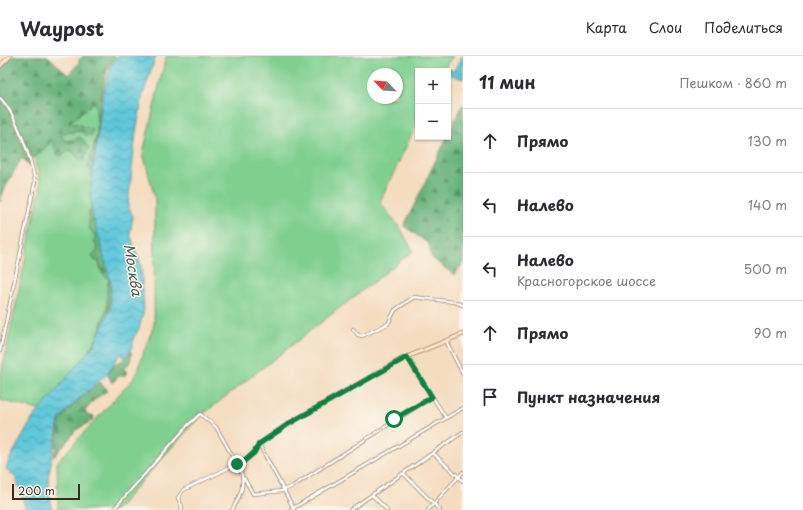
<!DOCTYPE html>
<html lang="ru">
<meta charset="utf-8">
<style>
body{margin:0;font-family:"Playpen Sans",sans-serif;background:#f2f2f3;color:#2b2b33}
.controls{position:absolute;right:12px;top:12px;display:grid;overflow:hidden;border-radius:0px;box-shadow:0 1px 3px #0004}
.controls button{width:36px;height:36px;display:grid;place-items:center;padding:0;border:0;border-bottom:1px solid #e1e1e2;background:#fff;color:#2b2b33;font:20px sans-serif}
.compass{position:absolute;left:367px;top:12px;width:36px;height:36px;border-radius:50%;background:#fff;box-shadow:0 1px 3px #0004;rotate:295deg}
.scale{position:absolute;left:12px;bottom:10px;width:68px;box-sizing:border-box;padding-left:4px;border:2px solid #3b2a1e;border-top:0;font-size:11px;line-height:14px;white-space:nowrap;color:#3b2a1e;-webkit-text-stroke:3px #fbf7ec;paint-order:stroke}
.stop{position:absolute;width:12px;height:12px;margin:-9px;border:3px solid #0b8043;border-radius:50%;background:#fff}
.stop.end{background:#0b8043;border-color:#fff;box-shadow:0 1px 4px #0008}
.list{margin:0;padding:0;list-style:none}
h2{display:flex;justify-content:space-between;align-items:center;height:52px;margin:0;padding:0 16px;font-size:17px}
h2 small{font-size:13px;font-weight:400;color:#7c7c81}
.list li{display:grid;grid-template-columns:26px 1fr auto;gap:12px;align-items:center;box-sizing:border-box;height:64px;padding:0 16px;border-top:1px solid #e1e1e2}
.list b{display:block;font-size:15px;white-space:nowrap}
.list p{margin:0;font-size:13px;white-space:nowrap;color:#7c7c81}
.list em{font-size:13px;font-style:normal;color:#7c7c81}
.icon{flex:none;width:22px;height:22px;fill:none;stroke:currentColor;stroke-width:2;stroke-linecap:round;stroke-linejoin:round}
.map{position:relative;flex:none;width:463px;height:454px;overflow:hidden}
header{display:flex;align-items:center;gap:24px;box-sizing:border-box;height:56px;padding:0 20px;background:#fff;border-bottom:1px solid #e1e1e2}
header strong{font-size:19px}
nav{display:flex;gap:22px;margin-inline-start:auto;font-size:14px}
main{display:flex}
aside{flex:1;background:#fff}
.map>svg:first-child{display:block}
.green{fill:#7fcf8f;stroke:#5d7c56;fill-rule:evenodd}
.forest{fill:url(#forest-firs);stroke:#516e4c}
.water{fill:url(#water-waves);stroke:#4c787c}
.lines{fill:none;stroke-linecap:round;stroke-linejoin:round}
.street-casing{stroke:#98836e;stroke-width:4}
.secondary-casing{stroke:#98836e;stroke-width:5}
.street{stroke:#fff;stroke-width:2.5}
.secondary{stroke:#fde5c5;stroke-width:3.5}
.route{stroke:#0b8043;stroke-width:5}
.labels{text-anchor:middle;stroke-width:3;stroke-linejoin:round;paint-order:stroke}
.water-label{font-size:14px;font-style:italic;fill:#465956;stroke:#fbf7ec}
</style>
<header>
<strong>Waypost</strong>
<nav><a>Карта</a><a>Слои</a><a>Поделиться</a></nav>
</header>
<main>
<div class="map">
<svg width="463" height="454" viewBox="0 0 463 454">
<defs>
<pattern id="forest-firs" width="22" height="20" patternUnits="userSpaceOnUse"><rect width="22" height="20" fill="#67b27a"/><path d="M5 1l3.5 6h-7zM16 11l3.5 6h-7z" fill="#569163"/></pattern>
<pattern id="water-waves" width="16" height="10" patternUnits="userSpaceOnUse"><rect width="16" height="10" fill="#5ec7da"/><path d="M0 5q4-4 8 0t8 0" fill="none" stroke="#4fa2b0"/></pattern>
</defs>
<rect width="100%" height="100%" fill="#fbf7ec"/>
<filter id="ink" filterUnits="userSpaceOnUse"><feTurbulence type="fractalNoise" baseFrequency=".025" numOctaves="2"/><feDisplacementMap in="SourceGraphic" scale="8" xChannelSelector="R" yChannelSelector="G"/><feConvolveMatrix kernelMatrix="1 2 1 2 8 2 1 2 1" color-interpolation-filters="sRGB"/></filter>
<filter id="wash" filterUnits="userSpaceOnUse"><feTurbulence type="fractalNoise" baseFrequency=".012" numOctaves="4" result="noise"/><feDisplacementMap in="SourceGraphic" scale="16" xChannelSelector="R" yChannelSelector="G"/><feGaussianBlur stdDeviation="0.9" result="paint"/><feColorMatrix in="noise" values="0 0 0 0 0 0 0 0 0 0 0 0 0 0 0 0 0 1.4 0 .05"/><feComposite in="paint" operator="in"/></filter>
<g filter="url(#wash)">
<rect width="100%" height="100%" fill="#f4dcbf"/>
<g class="green">
<path d="M166,0H453L442,15H418V65L380,146L402,175L413,195L198,362L116,454H58L57,406L134,322L154,269L155,143L143,97ZM373,18H397V42H373Z"/>
<path d="M94,46L96,50L97,78L88,110L92,116L90,170L95,179V186L98,195L96,197L102,217L109,223C105,234 109,247 106,255C103,263 101,273 97,282C93,288 90,292 87,298L45,348L38,354L0,344V323L41,128L34,102L52,85L61,100L71,94L79,103L89,92L81,82L75,86L72,84L66,85L62,81V77L81,75L91,79L68,67Z"/>
</g>
<g class="forest">
<path d="M13,0H48L68,19L79,7V4L83,0H115C106,12 104,27 101,41L102,42L92,116L88,110L97,78L96,50L94,46L69,67L78,68L93,74L91,79H85L81,75L62,77V81L66,85L72,84L75,85L77,82L80,81L89,92L84,104L79,103L71,94L61,100L57,98L52,85L34,102H32L25,87L19,79L30,109H28L24,103H21C15,114 3,133 0,146V13Z"/>
<path d="M463,48V207L454,219L431,201L429,188L404,170Z"/>
<path d="M89,156H92C107,212 127,246 87,298C90,292 93,288 97,282C101,273 103,263 106,255C109,248 105,234 109,224L102,217L99,205H95L92,199L98,195L95,186V179L89,172Z"/>
<path d="M130,297H132L130,306L124,313L128,317L126,319L119,320L112,327L108,319C114,303 122,309 130,297Z"/>
<path d="M100,326L108,334L94,344L85,355L88,360H94L93,364L76,374L54,401L60,364L71,351Z"/>
</g>
<g class="water">
<path d="M117,0H156L143,38L136,76L128,149L133,161L130,178L141,209L144,254L139,273L133,283V290L129,298L124,302L122,301L123,298H120L107,318L70,351L59,364L48,422L52,454H26L16,422L6,413L9,404L33,362L94,289L110,253L111,228L92,156L90,137L103,37L112,7Z"/>
<path d="M461,0H463V23L449,18L446,14L447,13L454,15Z"/>
</g>
</g>
<g filter="url(#ink)">
<g class="lines">
<defs>
<g id="street">
<path d="M0,42C16,57 32,105 35,126L0,295"/>
<path d="M353,273L358,279L362,280L388,268L395,254L414,241L454,246L463,249"/>
<path d="M446,285L463,318"/>
<path d="M407,301L446,362"/>
<path d="M259,388L294,453"/>
<path d="M433,397L463,425"/>
<path d="M403,417L440,454"/>
<path d="M244,422L253,438L282,435L293,430L432,341"/>
<path d="M372,439L387,454"/>
<path d="M113,454L188,369L200,358L216,371L237,408C248,405 254,397 259,388"/>
<path d="M181,454L182,451L178,442L183,434L237,408C248,424 241,439 232,454"/>
<path d="M290,454L463,352"/>
<path d="M350,454L463,376"/>
<path d="M428,454L463,416"/>
</g>
<g id="secondary">
<path d="M0,10L10,0"/>
<path d="M259,388L290,367L402,303L463,278"/>
</g>
</defs>
<use href="#street" class="street-casing"/>
<use href="#secondary" class="secondary-casing"/>
<use href="#street" class="street"/>
<use href="#secondary" class="secondary"/>
</g>
</g>
<g class="lines" filter="url(#ink)">
<path class="route" d="M237,408L243,406L254,397L259,388L290,367L407,301L432,341L394,363"/>
</g>
<g class="labels">
<g class="water-label">
<text transform="translate(133 214) rotate(81)" y="5">Москва</text>
</g>
</g>
</svg>
<div class="controls">
<button>+</button>
<button>−</button>
</div>
<svg class="compass" viewBox="-18 -18 36 36"><path d="M0-13l5 13h-10z" fill="#e53935"/><path d="M0 13l5-13h-10z" fill="#7c7c81"/></svg>
<div class="scale">200 m</div>
<div class="stop" style="left:394px;top:363px"></div>
<div class="stop end" style="left:237px;top:408px"></div>
</div>
<aside>
<h2>11 мин<small>Пешком · 860 m</small></h2>
<ul class="list">
<li><svg class="icon" aria-label="ahead" viewBox="0 0 24 24"><path d="M12 20V5M6 11l6-6 6 6"/></svg><div><b>Прямо</b></div><em>130 m</em></li>
<li><svg class="icon" aria-label="left" viewBox="0 0 24 24"><path d="M17 20v-9H6M10 6l-5 5 5 5"/></svg><div><b>Налево</b></div><em>140 m</em></li>
<li><svg class="icon" aria-label="left" viewBox="0 0 24 24"><path d="M17 20v-9H6M10 6l-5 5 5 5"/></svg><div><b>Налево</b><p>Красногорское шоссе</p></div><em>500 m</em></li>
<li><svg class="icon" aria-label="ahead" viewBox="0 0 24 24"><path d="M12 20V5M6 11l6-6 6 6"/></svg><div><b>Прямо</b></div><em>90 m</em></li>
<li><svg class="icon" aria-label="arrive" viewBox="0 0 24 24"><path d="M6 21V4h12l-3 4 3 4H6"/></svg><div><b>Пункт назначения</b></div></li>
</ul>
</aside>
</main>
